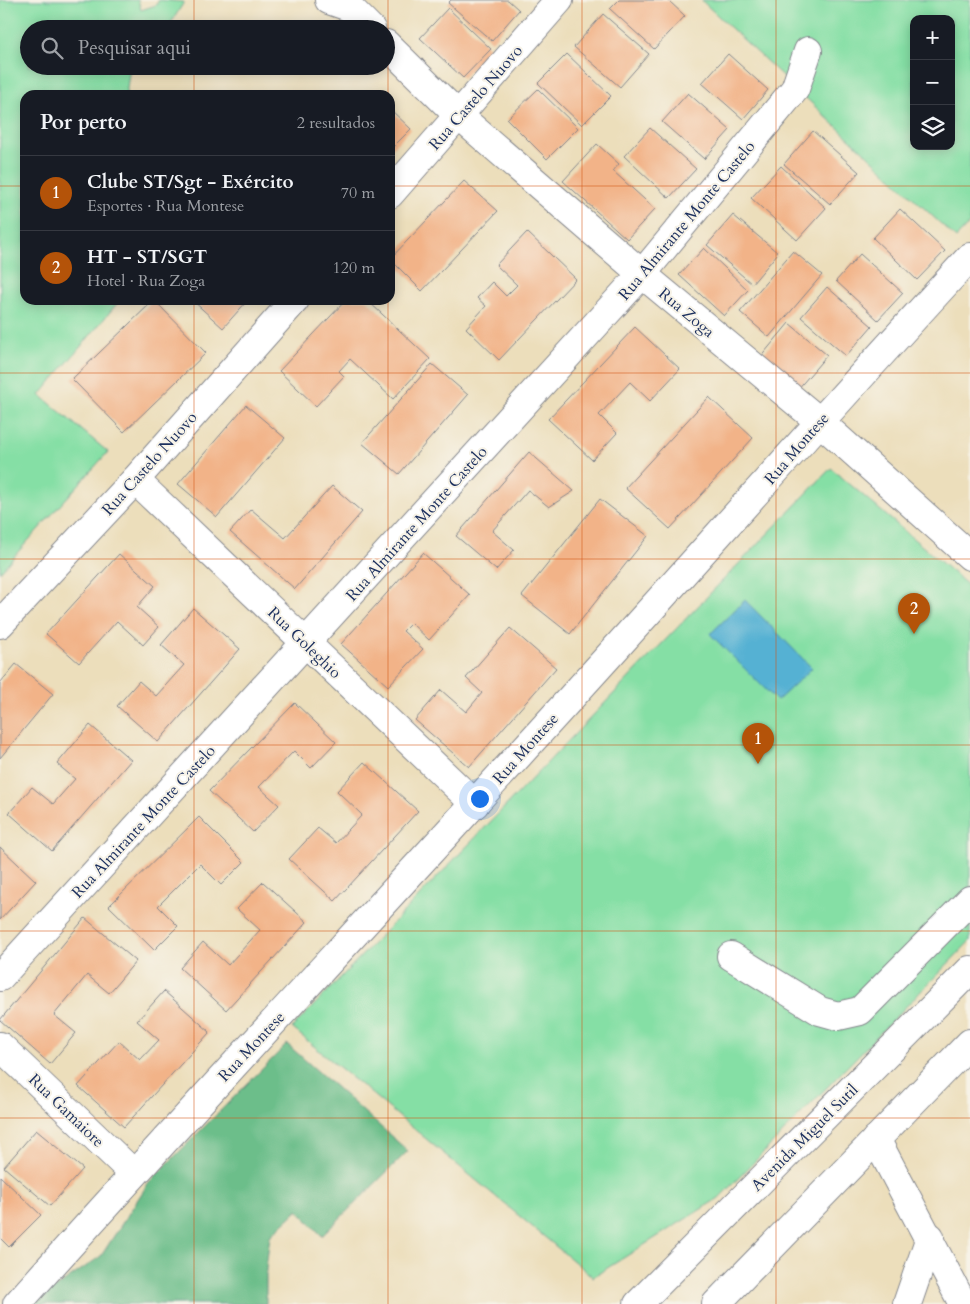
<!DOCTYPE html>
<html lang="pt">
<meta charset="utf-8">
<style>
body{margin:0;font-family:Cardo,serif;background:#20242c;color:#f1f3f6}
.controls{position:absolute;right:15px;top:15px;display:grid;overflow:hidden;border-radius:10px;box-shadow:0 2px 12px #0003}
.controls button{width:45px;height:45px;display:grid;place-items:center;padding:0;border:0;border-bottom:1px solid #363941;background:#171b24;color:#f1f3f6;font:25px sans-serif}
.you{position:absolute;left:479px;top:798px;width:18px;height:18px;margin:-12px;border:4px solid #fff;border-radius:50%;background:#1a73e8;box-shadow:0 0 0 8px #1a73e833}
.badge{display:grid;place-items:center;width:32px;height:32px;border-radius:50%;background:#b45309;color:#fff;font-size:16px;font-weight:700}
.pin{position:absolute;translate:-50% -41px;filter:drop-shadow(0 1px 2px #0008)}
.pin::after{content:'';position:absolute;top:26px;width:18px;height:15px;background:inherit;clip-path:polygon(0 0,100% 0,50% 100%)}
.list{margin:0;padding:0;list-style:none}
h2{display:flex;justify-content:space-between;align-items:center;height:65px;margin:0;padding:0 20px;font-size:21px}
h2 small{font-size:16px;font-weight:400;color:#9ea1a6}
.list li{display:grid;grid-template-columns:32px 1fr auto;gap:15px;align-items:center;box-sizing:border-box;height:75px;padding:0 20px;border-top:1px solid #363941}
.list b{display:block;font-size:19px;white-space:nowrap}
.list p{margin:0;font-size:16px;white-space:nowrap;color:#9ea1a6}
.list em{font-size:16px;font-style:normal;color:#9ea1a6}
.icon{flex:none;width:28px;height:28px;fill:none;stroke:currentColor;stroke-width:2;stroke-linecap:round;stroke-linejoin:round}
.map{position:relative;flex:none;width:970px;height:1304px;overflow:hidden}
.search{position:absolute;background:#171b24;box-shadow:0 2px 12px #0003;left:20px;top:20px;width:375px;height:55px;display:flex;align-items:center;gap:12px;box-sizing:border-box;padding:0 18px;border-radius:28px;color:#9ea1a6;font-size:19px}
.panel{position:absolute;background:#171b24;box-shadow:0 2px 12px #0003;left:20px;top:90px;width:375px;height:215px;border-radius:15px}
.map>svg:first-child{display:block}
.green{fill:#85dfa5;stroke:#508782;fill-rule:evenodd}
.forest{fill:#6cbe8a;stroke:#447674}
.water{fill:#55b1d3;stroke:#387098}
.building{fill:#f2b388}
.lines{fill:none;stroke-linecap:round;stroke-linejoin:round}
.minor-casing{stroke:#84868c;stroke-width:30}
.highway-casing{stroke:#84868c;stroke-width:30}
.minor{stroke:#fff;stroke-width:28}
.highway{stroke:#fff;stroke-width:28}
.grid{fill:none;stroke:#d45514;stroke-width:1;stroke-opacity:0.55}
.labels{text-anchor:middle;stroke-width:4;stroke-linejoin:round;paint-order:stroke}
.street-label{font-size:16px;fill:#1b2f5e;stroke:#f7f3e8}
</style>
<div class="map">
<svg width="970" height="1304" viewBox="0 0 970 1304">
<rect width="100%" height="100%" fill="#f7f3e8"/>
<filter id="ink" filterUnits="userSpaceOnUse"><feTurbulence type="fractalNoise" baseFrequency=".02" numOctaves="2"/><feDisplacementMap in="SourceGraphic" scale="10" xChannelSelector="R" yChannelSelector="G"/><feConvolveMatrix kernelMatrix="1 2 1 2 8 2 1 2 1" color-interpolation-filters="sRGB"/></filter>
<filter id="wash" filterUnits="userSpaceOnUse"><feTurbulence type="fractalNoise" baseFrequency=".0096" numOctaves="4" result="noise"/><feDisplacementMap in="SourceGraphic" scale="20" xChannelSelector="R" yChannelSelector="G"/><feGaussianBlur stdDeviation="1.12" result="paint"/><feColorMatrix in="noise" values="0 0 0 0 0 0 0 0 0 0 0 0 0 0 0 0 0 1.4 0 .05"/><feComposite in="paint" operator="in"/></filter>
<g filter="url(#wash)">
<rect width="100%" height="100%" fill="#ecdebb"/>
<g class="green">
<path d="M0,0H138L141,10L156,5L159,0L184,2L171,23L164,29H29V66H130L126,95H25V300H120L40,395L108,452L0,572Z"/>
<path d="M701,0H970V223L956,238ZM914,19H951V146H914Z"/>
<path d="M831,468L970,587V941L719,1198L593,1277L292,1028Z"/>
</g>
<path class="forest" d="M287,1044L408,1151L322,1236L298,1210L270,1236L266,1268V1304H32L101,1256L149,1182Z"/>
<path class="water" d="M745,600L812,668L777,701L710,634Z"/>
<g id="blocks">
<g class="building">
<path d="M451,0H508L519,10L492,41L448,3Z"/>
<path d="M619,0H668L685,16L654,49L610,9Z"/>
<path d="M448,8L491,49L463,78L420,38Z"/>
<path d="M603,14L649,54L620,87L574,47Z"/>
<path d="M567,54L611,96L582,125L538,83Z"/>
<path d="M728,54L768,90L743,119L702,83Z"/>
<path d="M538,89L578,128L547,159L507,119Z"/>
<path d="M688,93L730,130L704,159L662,122Z"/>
<path d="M390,109L411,129L390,150Z"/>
<path d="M650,128L696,169L669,198L624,156Z"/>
<path d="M813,131L859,172L830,204L784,164Z"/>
<path d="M597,144L619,164L613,171L655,209L627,239L563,181Z"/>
<path d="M781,166L826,208L797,240L751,198Z"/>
<path d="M464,181L498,211L422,291L390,259Z"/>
<path d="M900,209L945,251L917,280L873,238Z"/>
<path d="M733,215L778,253L752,284L707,245Z"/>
<path d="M527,232L576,279L499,360L466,328L486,306L477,298L492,282L506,296L517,285L496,265Z"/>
<path d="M704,248L748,290L724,316L679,275Z"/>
<path d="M793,251L822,275L769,337L740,312Z"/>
<path d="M860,254L903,293L878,320L836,281Z"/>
<path d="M827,287L872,326L846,356L801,317Z"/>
<path d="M154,300L206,353L124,432L72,379Z"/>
<path d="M192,300H248L223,328Z"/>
<path d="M346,300H367L430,359L393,399L350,359L339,371L344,376L316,406L279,371Z"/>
<path d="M789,323L827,355L797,390L759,359Z"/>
<path d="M635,327L680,369L650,401L630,382L599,415L617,433L592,460L548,419Z"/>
<path d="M432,364L468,395L399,474L362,443Z"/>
<path d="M709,397L753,438L670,529L625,488Z"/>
<path d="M246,405L285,438L217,517L178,484Z"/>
<path d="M529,452L574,491L549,507L528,490L492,531L514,550L496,570L456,536Z"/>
<path d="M332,486L362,512L295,589L230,532L251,509L285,538Z"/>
<path d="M600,499L648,536L570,634L522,596Z"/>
<path d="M423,553L470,595L429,640L411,623L403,631L423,649L388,686L341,644Z"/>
<path d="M119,554L155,586L137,607L159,627L143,645L117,621L79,663L46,634Z"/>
<path d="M193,608L240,649L158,742L117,706L139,681L156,696L184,665L161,645Z"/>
<path d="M510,628L556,668L469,767L415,720L441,690L466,712L482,693L466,678Z"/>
<path d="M16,664L53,694L0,758V683Z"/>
<path d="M295,703L336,742L311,768L294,751L259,787L279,805L253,832L209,791Z"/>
<path d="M90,725L131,760L52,851L9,813L32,787L53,804L75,779L57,764Z"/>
<path d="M364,762L418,811L335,901L289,859L318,828L336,843L362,815L337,791Z"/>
<path d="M199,817L244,862L221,885L200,864L158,906L178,926L154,950L109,906Z"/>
<path d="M0,847L36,881L0,920Z"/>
<path d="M263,882L307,922L226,1010L180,968L203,942L228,965L260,930L237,909Z"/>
<path d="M85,918L136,961L109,993L87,975L54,1015L76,1033L50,1064L0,1020Z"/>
<path d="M164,991L210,1032L124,1127L78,1086L119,1041L140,1060L159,1040L137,1021Z"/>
<path d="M36,1130L83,1169L50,1206L4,1167Z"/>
<path d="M0,1176L41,1215L9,1247L0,1238Z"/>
</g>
</g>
</g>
<g filter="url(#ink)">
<use href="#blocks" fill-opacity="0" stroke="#84868c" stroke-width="1"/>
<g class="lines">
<defs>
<g id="minor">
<path d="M329,0L349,7L371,29"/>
<path d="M386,44L459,116L642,274L819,421L970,556"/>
<path d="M390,194L559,0"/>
<path d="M135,480L475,804"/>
<path d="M0,624L135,480L295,300"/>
<path d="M731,956L820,1011L838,1016L860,1011L970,900"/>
<path d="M0,977L642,274L795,89L808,51"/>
<path d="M0,1046L133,1173"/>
<path d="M876,1139L963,1304"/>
<path d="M17,1304C167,1136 321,971 473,805C640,624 803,438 970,257"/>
<path d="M907,1304L930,1237"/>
</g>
<g id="highway">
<path d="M638,1304L970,970"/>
<path d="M716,1304L970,1043"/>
</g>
</defs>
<use href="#minor" class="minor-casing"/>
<use href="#highway" class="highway-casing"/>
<use href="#minor" class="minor"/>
<use href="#highway" class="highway"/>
</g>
</g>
<path class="grid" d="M194,0V29M388,0V95M582,0V1304M776,0V1304M194,66V95M0,186H25M390,186H970M194,300V1304M388,300V1304M0,373H970M0,559H970M0,745H970M0,931H970M0,1118H970"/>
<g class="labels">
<g class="street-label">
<text transform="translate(475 97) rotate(-49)" y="6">Rua Castelo Nuovo</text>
<text transform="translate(686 220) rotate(-50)" y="6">Rua Almirante Monte Castelo</text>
<text transform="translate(687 312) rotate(40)" y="6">Rua Zoga</text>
<text transform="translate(796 448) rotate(-49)" y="6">Rua Montese</text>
<text transform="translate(149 463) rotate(-48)" y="6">Rua Castelo Nuovo</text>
<text transform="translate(416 523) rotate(-48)" y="6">Rua Almirante Monte Castelo</text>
<text transform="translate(305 642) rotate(44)" y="6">Rua Goleghio</text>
<text transform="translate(525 748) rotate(-48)" y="6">Rua Montese</text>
<text transform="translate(143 821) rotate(-47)" y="6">Rua Almirante Monte Castelo</text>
<text transform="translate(251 1046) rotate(-47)" y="6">Rua Montese</text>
<text transform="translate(67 1110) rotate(44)" y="6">Rua Gamaiore</text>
<text transform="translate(804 1137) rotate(-45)" y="6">Avenida Miguel Sutil</text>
</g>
</g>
</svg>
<div class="controls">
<button>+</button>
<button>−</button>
<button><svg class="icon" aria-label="layers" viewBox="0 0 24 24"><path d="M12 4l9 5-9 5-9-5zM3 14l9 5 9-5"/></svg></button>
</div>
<div class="you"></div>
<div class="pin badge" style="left:758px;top:764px">1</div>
<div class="pin badge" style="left:914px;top:634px">2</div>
<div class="search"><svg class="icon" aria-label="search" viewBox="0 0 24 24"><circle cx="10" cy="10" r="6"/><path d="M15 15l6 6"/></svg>Pesquisar aqui</div>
<section class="panel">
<h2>Por perto<small>2 resultados</small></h2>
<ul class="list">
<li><span class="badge">1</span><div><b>Clube ST/Sgt - Exército</b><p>Esportes · Rua Montese</p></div><em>70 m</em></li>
<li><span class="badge">2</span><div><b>HT - ST/SGT</b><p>Hotel · Rua Zoga</p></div><em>120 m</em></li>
</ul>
</section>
</div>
